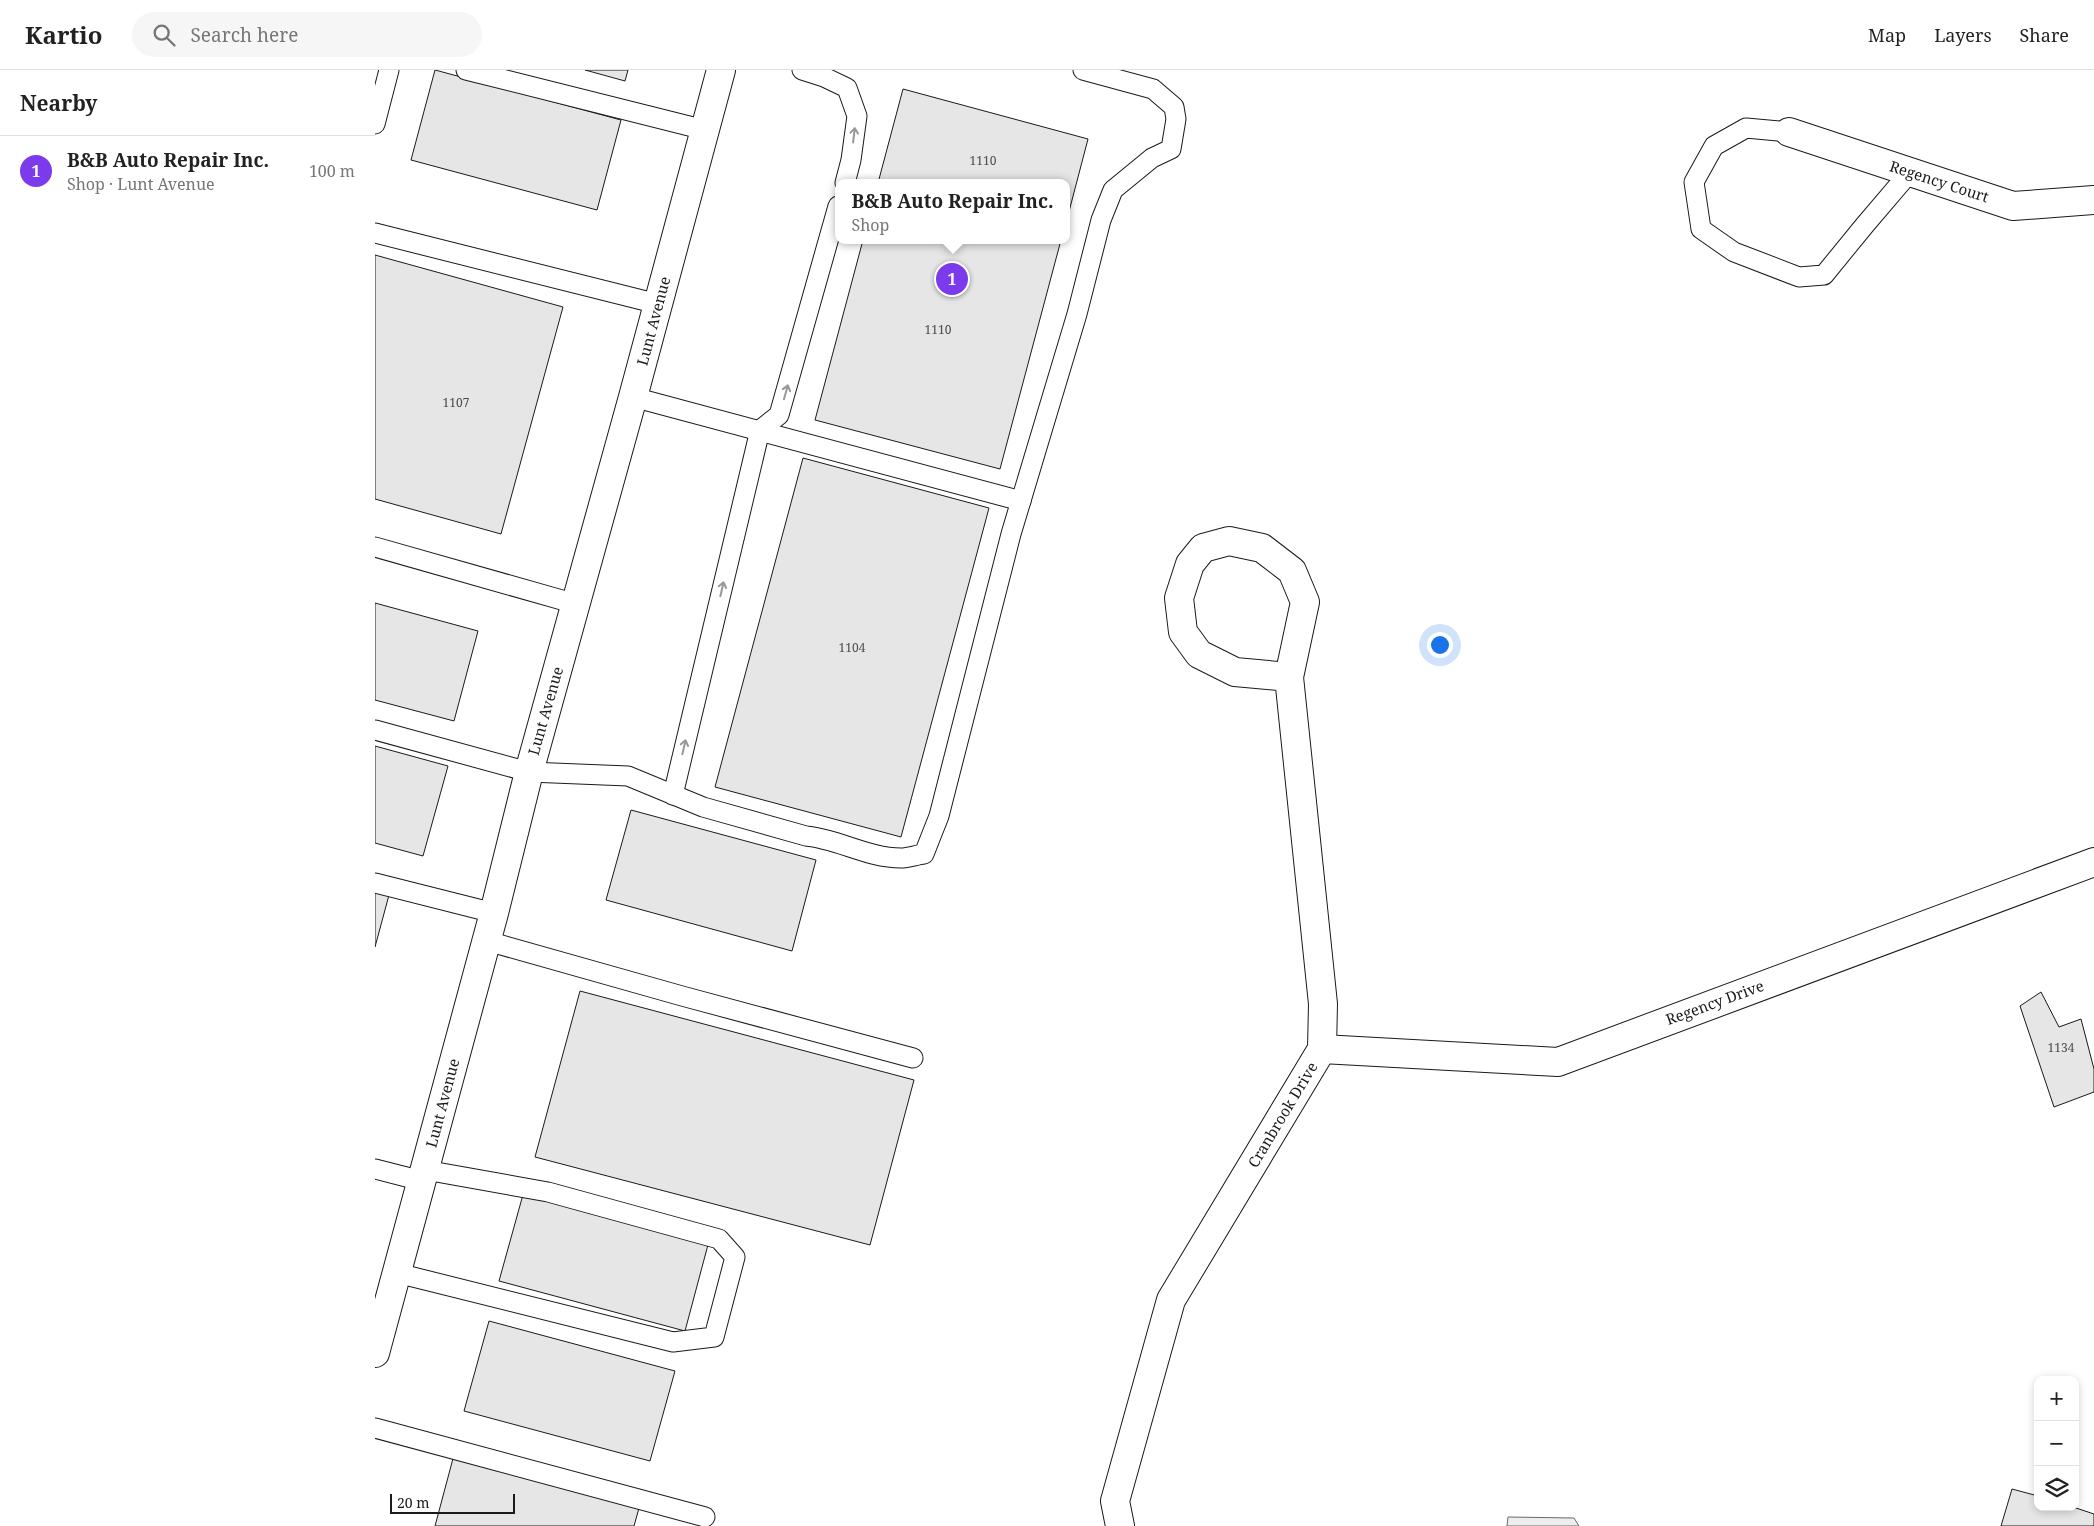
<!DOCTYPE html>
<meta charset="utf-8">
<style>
body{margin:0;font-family:"Noto Serif",serif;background:#f6f6f6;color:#222}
.controls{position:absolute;right:15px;bottom:15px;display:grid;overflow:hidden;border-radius:10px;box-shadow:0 2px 8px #0003}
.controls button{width:45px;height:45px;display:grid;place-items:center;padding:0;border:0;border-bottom:1px solid #e0e0e0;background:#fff;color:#222;font:25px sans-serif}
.scale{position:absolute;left:15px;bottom:12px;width:125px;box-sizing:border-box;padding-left:5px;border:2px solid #1a1a1a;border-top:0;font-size:14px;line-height:18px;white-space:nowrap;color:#1a1a1a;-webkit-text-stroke:4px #fff;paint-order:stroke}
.you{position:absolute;left:1064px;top:574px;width:18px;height:18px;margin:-12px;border:4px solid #fff;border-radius:50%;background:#1a73e8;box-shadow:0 0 0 8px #1a73e833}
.badge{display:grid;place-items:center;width:32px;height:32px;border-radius:50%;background:#7c3aed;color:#fff;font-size:16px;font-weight:700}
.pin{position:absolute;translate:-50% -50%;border:2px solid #fff;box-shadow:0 1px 5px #0006}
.popup{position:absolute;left:460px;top:109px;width:235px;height:65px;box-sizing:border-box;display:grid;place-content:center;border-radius:10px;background:#fff;filter:drop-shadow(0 1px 4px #0005);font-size:16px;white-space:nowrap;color:#767676}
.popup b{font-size:19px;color:#222}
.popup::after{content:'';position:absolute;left:50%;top:100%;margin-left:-10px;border:10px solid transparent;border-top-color:#fff}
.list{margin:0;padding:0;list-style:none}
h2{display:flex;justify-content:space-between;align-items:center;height:65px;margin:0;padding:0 20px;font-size:21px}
h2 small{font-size:16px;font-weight:400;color:#767676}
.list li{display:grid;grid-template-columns:32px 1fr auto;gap:15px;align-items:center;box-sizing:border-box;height:70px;padding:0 20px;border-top:1px solid #e0e0e0}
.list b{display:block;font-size:19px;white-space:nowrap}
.list p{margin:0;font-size:16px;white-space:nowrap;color:#767676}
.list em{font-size:16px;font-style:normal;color:#767676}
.icon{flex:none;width:28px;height:28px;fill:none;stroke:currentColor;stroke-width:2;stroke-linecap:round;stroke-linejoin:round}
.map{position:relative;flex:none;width:1719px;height:1456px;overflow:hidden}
header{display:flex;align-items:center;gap:30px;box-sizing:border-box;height:70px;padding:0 25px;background:#fff;border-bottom:1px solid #e0e0e0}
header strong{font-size:24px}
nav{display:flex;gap:28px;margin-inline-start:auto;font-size:18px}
.search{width:350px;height:45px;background:#f6f6f6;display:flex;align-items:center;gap:12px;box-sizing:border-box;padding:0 18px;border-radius:28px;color:#767676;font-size:19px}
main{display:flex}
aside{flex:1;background:#fff}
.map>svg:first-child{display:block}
.built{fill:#ededed;stroke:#6a6a6a}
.building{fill:#e6e6e6;stroke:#1a1a1a}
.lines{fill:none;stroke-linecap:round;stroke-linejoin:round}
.lane-casing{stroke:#1a1a1a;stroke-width:21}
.street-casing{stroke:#1a1a1a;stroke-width:30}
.lane{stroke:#fff;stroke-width:19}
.street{stroke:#fff;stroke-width:28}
.oneway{stroke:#989898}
.labels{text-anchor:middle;stroke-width:4;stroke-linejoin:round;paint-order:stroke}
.number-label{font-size:12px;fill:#4d4d4d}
.street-label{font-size:15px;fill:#1a1a1a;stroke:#fff}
</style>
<header>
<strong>Kartio</strong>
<div class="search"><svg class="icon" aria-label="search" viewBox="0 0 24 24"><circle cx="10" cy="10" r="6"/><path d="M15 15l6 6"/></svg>Search here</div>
<nav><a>Map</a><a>Layers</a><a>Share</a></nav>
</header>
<main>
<aside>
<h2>Nearby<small></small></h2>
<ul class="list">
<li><span class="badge">1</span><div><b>B&amp;B Auto Repair Inc.</b><p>Shop · Lunt Avenue</p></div><em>100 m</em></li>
</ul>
</aside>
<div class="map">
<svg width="1719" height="1456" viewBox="0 0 1719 1456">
<rect width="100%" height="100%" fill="#fff"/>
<path class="built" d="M1133,1447L1199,1448L1204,1456H1132Z"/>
<g class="building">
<path d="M60,0L246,50L222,140L36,90Z"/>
<path d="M210,0H253L250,11Z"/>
<path d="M528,19L713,69L691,153V113H503Z"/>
<path d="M488,170H686L625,399L440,350Z"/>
<path d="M0,185L188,237L126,464L0,429Z"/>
<path d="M428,388L614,438L526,767L340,717Z"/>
<path d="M0,533L103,561L79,651L0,630Z"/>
<path d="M0,676L73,696L48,786L0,773Z"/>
<path d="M256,740L441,790L417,881L231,830Z"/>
<path d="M0,821L14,825L0,877Z"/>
<path d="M205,921L539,1010L495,1175L160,1087Z"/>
<path d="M1666,922L1684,957L1706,949L1719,999V1022L1679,1037L1645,936Z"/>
<path d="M149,1121L334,1171L310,1261L124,1211Z"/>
<path d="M114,1251L300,1301L275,1391L89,1341Z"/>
<path d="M80,1381L266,1431L259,1456H60Z"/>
<path d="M1637,1419L1663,1426V1437H1698L1719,1444V1456H1626Z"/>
</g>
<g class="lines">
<defs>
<g id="lane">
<path d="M91,0L330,60"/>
<path d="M427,0L449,7L472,18L482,46L476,90L470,113"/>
<path d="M0,54L14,0"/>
<path d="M1414,62L1371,58L1339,76L1319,112L1326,159L1359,182L1424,207L1449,205L1489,156L1535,102"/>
<path d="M0,163L283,234"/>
<path d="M258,327L646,431"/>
<path d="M0,477L201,534"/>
<path d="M0,660L154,702L253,706L328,737L431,766C463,769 493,788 526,788C533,788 541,785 549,784L564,746L636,464L702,244L726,150L738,120L777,88L796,79L801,49L799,37L778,19L708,0"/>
<path d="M298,725L385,360L404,345L463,136"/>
<path d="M0,813L119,843"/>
<path d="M112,871L307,926L538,988"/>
<path d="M0,1099L47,1111"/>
<path d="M22,1203L298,1272L339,1267L360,1187L344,1169L173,1122L50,1100"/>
<path d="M0,1358L330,1447"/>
</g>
<g id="street">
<path d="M1414,62L1638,136L1719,130"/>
<path d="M947,979L1183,992L1719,792"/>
<path d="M0,1283L119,843L154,702L258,327L346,0"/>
<path d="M745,1456L740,1431L796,1230L947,979L948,934L914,607L930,532L917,501L887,478L854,471L828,478L815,494L804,528L808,562L824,584L860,602L914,607"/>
</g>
</defs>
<use href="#lane" class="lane-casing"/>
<use href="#street" class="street-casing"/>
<use href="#lane" class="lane"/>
<use href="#street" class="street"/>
</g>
<defs><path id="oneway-shaft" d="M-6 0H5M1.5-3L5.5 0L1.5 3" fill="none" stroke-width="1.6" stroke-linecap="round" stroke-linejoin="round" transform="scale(1.25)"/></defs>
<g class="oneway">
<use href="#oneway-shaft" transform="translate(479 65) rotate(-83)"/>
<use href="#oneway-shaft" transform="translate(411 322) rotate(-74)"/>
<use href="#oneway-shaft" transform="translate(347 519) rotate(-77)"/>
<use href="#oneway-shaft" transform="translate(309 677) rotate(-77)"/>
</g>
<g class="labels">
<g class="number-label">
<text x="608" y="95">1110</text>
<text x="563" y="264">1110</text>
<text x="81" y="337">1107</text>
<text x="477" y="582">1104</text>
<text x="1686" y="982">1134</text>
</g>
<g class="street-label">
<text transform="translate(1564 112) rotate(18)" y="5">Regency Court</text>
<text transform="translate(279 251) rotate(-75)" y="5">Lunt Avenue</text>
<text transform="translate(171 641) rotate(-74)" y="5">Lunt Avenue</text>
<text transform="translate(1340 933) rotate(-20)" y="5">Regency Drive</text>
<text transform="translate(68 1033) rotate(-75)" y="5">Lunt Avenue</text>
<text transform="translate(908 1045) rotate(-59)" y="5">Cranbrook Drive</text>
</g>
</g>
</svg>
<div class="controls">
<button>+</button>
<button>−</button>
<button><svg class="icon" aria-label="layers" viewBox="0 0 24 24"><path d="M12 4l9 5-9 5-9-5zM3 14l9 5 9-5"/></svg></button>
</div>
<div class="scale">20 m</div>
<div class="you"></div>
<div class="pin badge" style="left:577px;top:209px">1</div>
<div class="popup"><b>B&amp;B Auto Repair Inc.</b>Shop</div>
</div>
</main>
